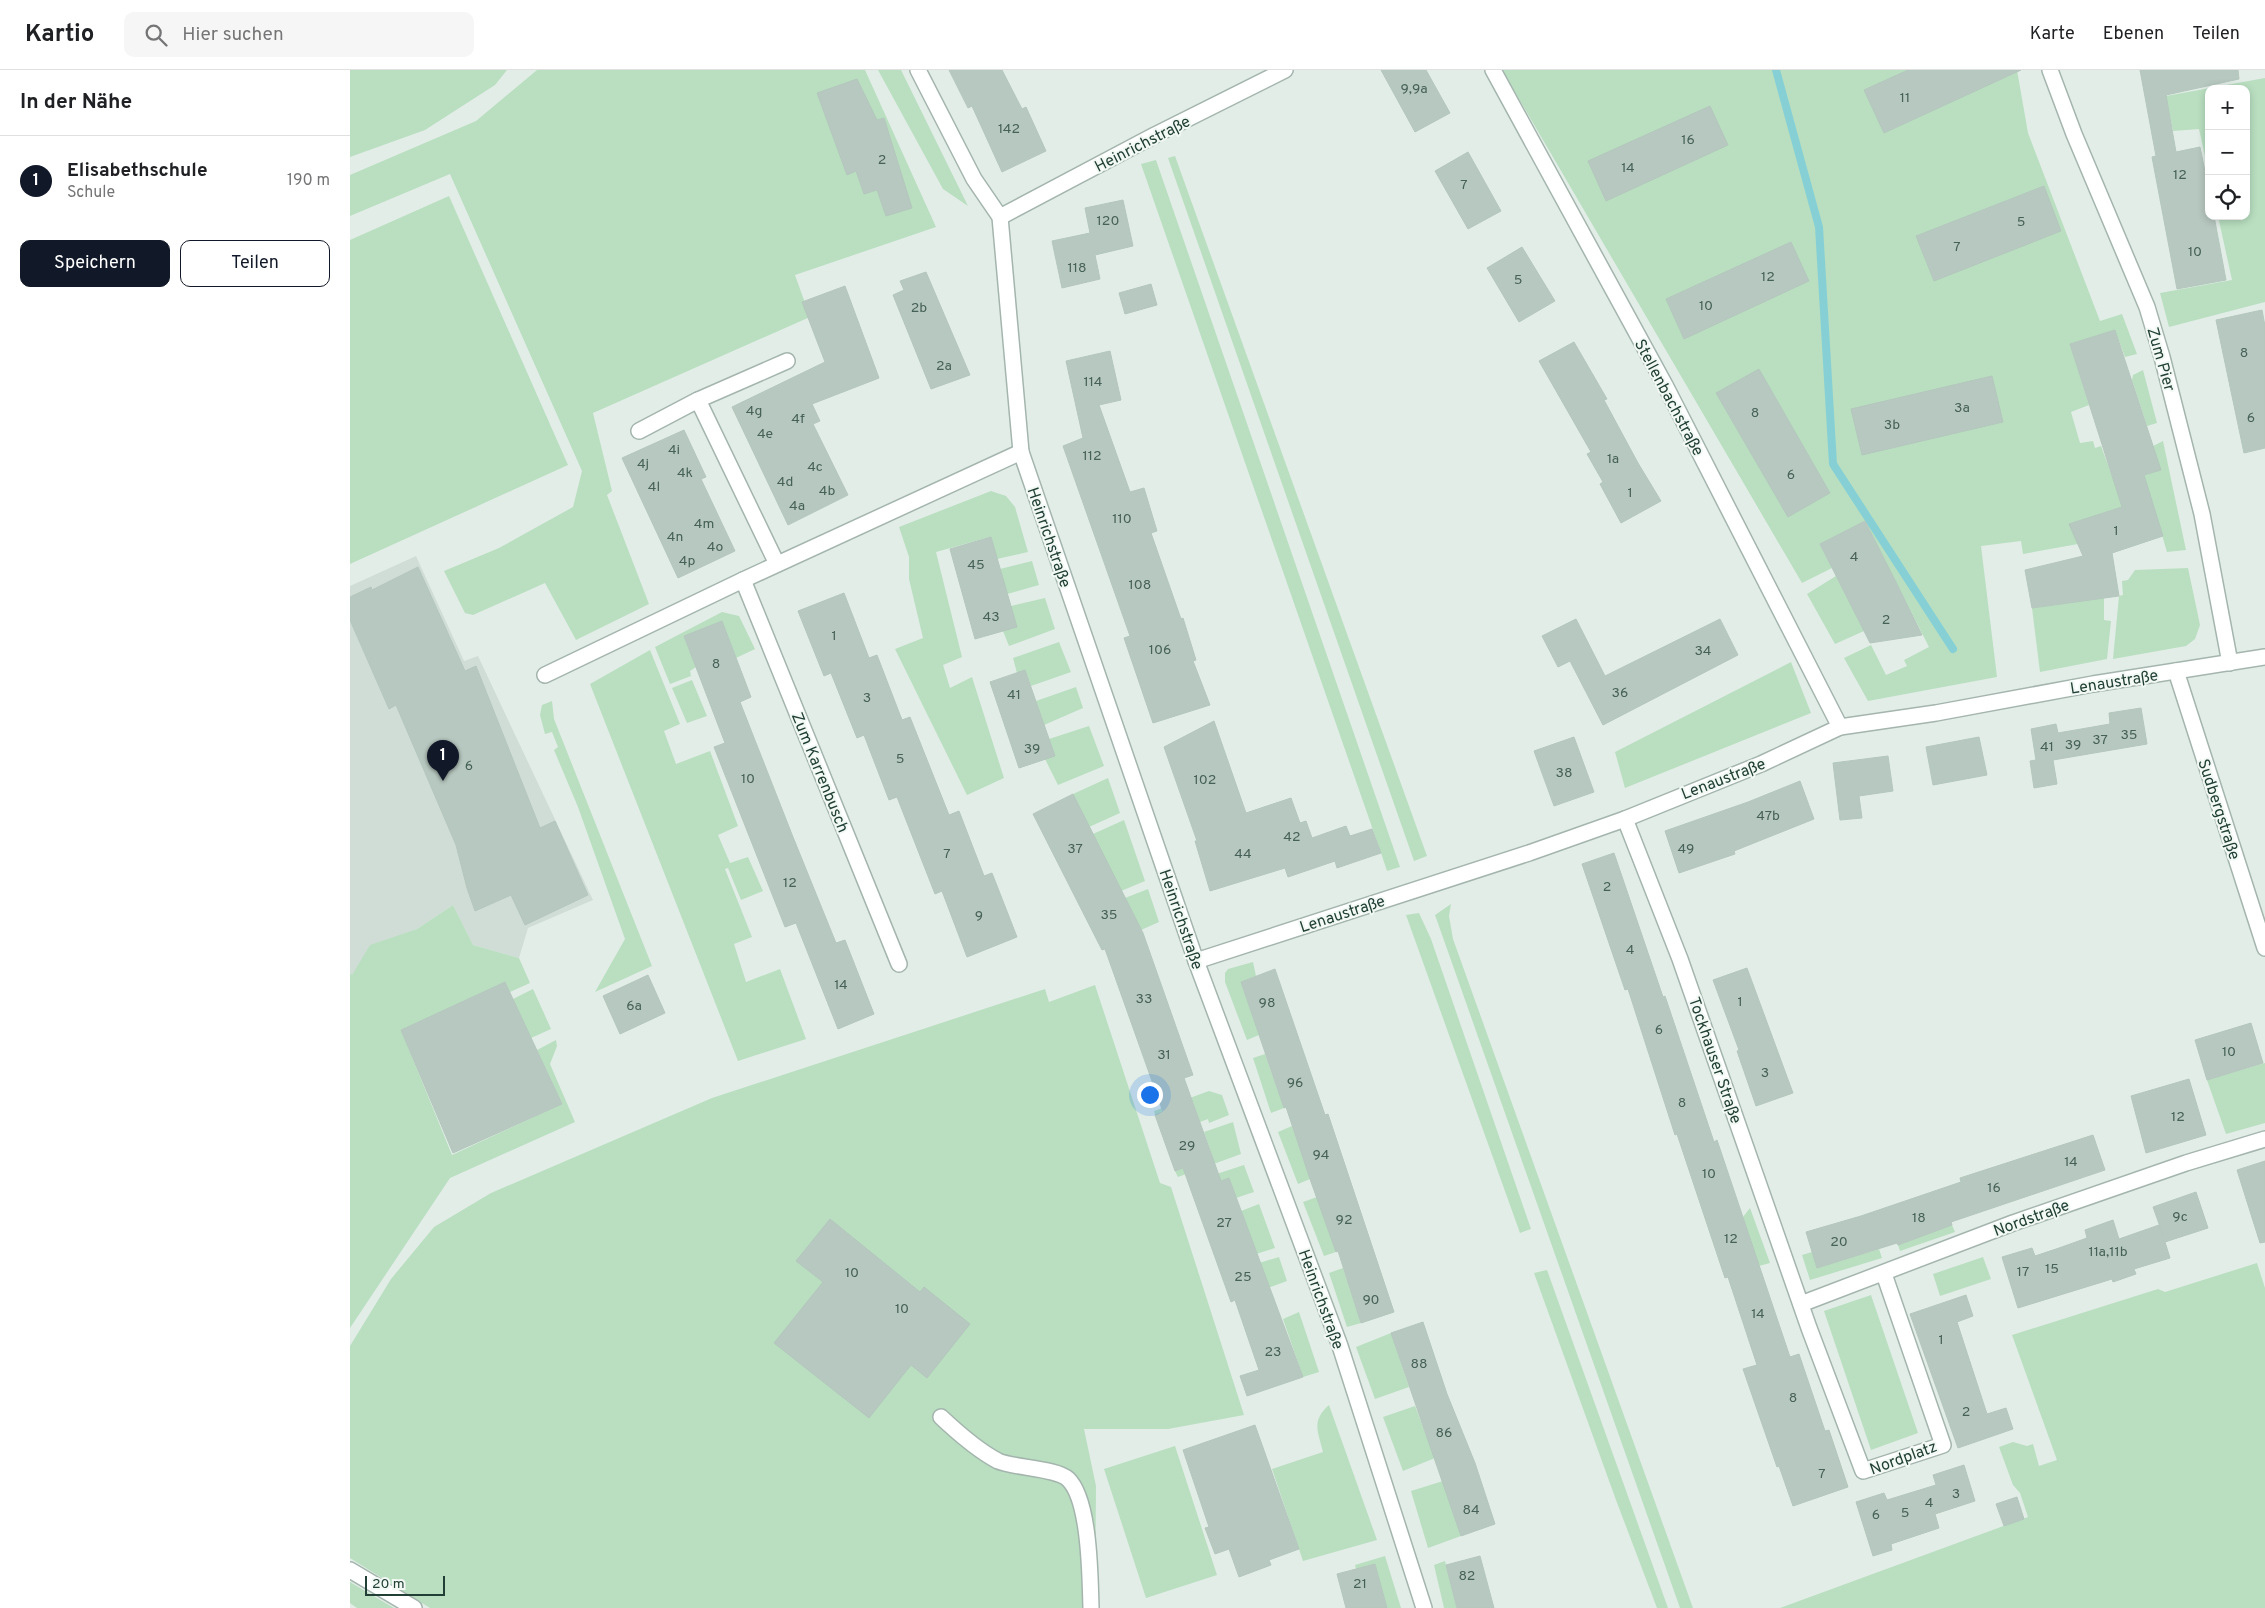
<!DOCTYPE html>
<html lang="de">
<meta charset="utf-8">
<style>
body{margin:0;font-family:Overpass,sans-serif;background:#f6f6f6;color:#202124}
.controls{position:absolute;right:15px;top:15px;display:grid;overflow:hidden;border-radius:10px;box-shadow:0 2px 8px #0003}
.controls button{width:45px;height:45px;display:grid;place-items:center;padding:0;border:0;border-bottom:1px solid #e0e0e0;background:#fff;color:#202124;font:25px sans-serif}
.scale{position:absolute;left:15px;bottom:12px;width:80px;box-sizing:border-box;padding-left:5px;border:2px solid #213f34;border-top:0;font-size:14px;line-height:18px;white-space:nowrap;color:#213f34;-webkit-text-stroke:4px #f2f9f5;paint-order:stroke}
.you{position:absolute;left:799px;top:1024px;width:18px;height:18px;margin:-12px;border:4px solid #fff;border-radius:50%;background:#1a73e8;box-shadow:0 0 0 8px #1a73e833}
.badge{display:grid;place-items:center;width:32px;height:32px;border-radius:50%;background:#111827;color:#fff;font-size:16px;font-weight:700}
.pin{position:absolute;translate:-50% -41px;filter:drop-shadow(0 1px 2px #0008)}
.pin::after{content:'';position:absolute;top:26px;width:18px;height:15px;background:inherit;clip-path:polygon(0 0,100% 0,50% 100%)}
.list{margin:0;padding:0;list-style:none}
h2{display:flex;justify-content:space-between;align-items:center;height:65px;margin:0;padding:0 20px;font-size:21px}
h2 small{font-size:16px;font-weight:400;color:#757577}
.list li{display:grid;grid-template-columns:32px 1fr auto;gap:15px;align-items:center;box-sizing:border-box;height:90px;padding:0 20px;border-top:1px solid #e0e0e0}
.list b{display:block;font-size:19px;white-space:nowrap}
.list p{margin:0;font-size:16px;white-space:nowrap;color:#757577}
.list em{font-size:16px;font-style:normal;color:#757577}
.actions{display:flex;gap:10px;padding:15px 20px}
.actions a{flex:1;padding:11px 0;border:1px solid #111827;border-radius:10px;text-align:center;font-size:18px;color:#111827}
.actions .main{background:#111827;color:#fff}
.icon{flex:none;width:28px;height:28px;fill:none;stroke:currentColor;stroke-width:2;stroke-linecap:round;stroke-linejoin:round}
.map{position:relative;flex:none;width:1915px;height:1538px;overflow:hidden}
header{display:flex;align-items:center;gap:30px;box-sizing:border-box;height:70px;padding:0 25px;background:#fff;border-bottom:1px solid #e0e0e0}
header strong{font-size:24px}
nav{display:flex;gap:28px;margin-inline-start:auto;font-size:18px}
.search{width:350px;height:45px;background:#f6f6f6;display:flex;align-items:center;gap:12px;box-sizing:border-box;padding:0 18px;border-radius:10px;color:#757577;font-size:19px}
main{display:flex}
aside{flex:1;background:#fff}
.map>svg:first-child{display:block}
.built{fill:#d0ddd6}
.green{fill:#b9dfc0}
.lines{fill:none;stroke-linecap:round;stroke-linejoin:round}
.stream{stroke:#86d0d5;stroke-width:8}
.building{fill:#b7c8c0;stroke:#b4c7bd}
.lane-casing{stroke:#a4b5ae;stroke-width:18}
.street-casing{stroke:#a4b5ae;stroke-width:18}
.lane{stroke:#fff;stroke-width:15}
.street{stroke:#fff;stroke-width:15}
.labels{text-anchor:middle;stroke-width:4;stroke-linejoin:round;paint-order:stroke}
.number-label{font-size:14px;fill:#466157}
.street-label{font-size:16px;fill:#213f34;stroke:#f2f9f5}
</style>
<header>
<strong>Kartio</strong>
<div class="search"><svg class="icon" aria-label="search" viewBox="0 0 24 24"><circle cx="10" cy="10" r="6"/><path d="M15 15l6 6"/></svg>Hier suchen</div>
<nav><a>Karte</a><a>Ebenen</a><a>Teilen</a></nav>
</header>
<main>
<aside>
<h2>In der Nähe<small></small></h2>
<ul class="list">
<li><span class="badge">1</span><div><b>Elisabethschule</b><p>Schule</p></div><em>190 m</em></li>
</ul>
<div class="actions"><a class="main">Speichern</a><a>Teilen</a></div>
</aside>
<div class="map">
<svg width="1915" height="1538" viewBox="0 0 1915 1538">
<rect width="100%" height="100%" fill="#e2ede7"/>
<path class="built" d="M66,486L114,591L128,586L243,830L178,858L169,888L123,875L103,835L67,859L46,867L2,905L0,903V516Z"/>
<g class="green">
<path d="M0,0H157L145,15L75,60L0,87Z"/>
<path d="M187,0H515L586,157L445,205L460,247L243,343L262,421L257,425L299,534L226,570L195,513L123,545L115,543L94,501L149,478L223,437L232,401L100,104L0,146V105L126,51Z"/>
<path d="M528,0H551L618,136L593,119Z"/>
<path d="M1152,0H1667L1678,63L1750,251L1772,244L1787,284L1775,287L1765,260L1720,274L1739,335L1721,342L1730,373L1743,371L1745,378L1751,376L1765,414L1810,400L1803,376L1813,371L1836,480L1817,482L1801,428L1720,454L1728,474L1673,484L1671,471L1631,476L1647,607L1518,631L1494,588L1521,575L1536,605L1557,596L1554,590L1579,577L1515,451L1470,474L1482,498L1452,513Z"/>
<path d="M1915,8V232L1819,257L1810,223L1882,210L1868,146H1896V19H1859V104L1849,59L1823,61L1816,26Z"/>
<path d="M825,86L1077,786L1064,791L818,88Z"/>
<path d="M806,90L1050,797L1037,801L1031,783L791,94Z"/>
<path d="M99,126L218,395L0,494V170Z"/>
<path d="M1793,300L1807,353L1797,356L1782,310L1783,305Z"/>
<path d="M641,421L656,426L665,437L678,482L647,489L640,467L586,482L612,587L593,595L600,618L622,607L654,708L617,725L545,579L573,568L559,509V487L549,457Z"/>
<path d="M682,491L689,515L657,524L650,499Z"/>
<path d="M1838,498L1850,555L1845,569L1836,576L1763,589L1769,526L1773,525L1772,511L1778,510L1785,500Z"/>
<path d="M1486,506L1514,561L1485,574L1457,524Z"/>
<path d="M695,528L705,559L659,576L653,561L661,536Z"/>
<path d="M1754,528V550L1761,551L1757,589L1690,602L1682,538Z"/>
<path d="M372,542L389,546L405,579L386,588L372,551L334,566L346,597L340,601L341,606L320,614L305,577Z"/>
<path d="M709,572L721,602L681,616L675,600L667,603L663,588Z"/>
<path d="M300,580L330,654L314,661L326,694L360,681L388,756L368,765L380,793L398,787L413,821L391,830L378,798L375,799L402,867L384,874L396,912L430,899L456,969L388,991L240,614Z"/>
<path d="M1441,592L1461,643L1275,718L1265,682Z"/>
<path d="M342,610L357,646L337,653L322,618Z"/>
<path d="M726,617L733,638L694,655L686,631Z"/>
<path d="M202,631L204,649L302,896L245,922L275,869L228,737L204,680L208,677L202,662L195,664L190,645L192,635Z"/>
<path d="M739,656L754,696L708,715L695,689L699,669Z"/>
<path d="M758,708L770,743L739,757L723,724Z"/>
<path d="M774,750L795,811L771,821L743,764Z"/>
<path d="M798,819L809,852L791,860L775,828Z"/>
<path d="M1101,834L1099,846L1103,869L1343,1538H1330L1085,845Z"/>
<path d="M103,835L123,875L169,888L180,913L160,922L155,912L51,960L102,1085L212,1034L187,980L206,970L207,976L200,994L225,1052L100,1108L0,1258V903L2,905L20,875L67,859Z"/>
<path d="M1069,843L1081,869L1181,1159L1170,1163L1056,845Z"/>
<path d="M903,892L906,906L891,912L909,965L897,970L875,912V903L878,899Z"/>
<path d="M745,915L810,1113L821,1117L894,1345L818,1359H734L746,1416L745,1538H80L0,1488V1276L41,1209L84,1157L141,1123L362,1028L695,919L699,932Z"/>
<path d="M183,919L201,959L181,968L163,929Z"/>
<path d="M915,984L934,1038L921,1043L903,988Z"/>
<path d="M1915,993V1053L1876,1064L1857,1010Z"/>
<path d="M859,1021L872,1025L879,1045L859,1053L858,1049L850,1052L843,1032L805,1045L804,1041Z"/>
<path d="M883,1052L891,1084L828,1107L825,1101L863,1088L854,1062Z"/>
<path d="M942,1056L960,1109L948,1114L928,1062Z"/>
<path d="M894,1095L904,1122L886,1128L879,1108L842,1121L839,1113Z"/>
<path d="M967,1127L986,1182L974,1186L953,1132Z"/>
<path d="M909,1134L925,1178L906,1184L891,1141Z"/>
<path d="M1400,1138L1420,1193L1409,1196L1393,1147Z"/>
<path d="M1602,1155L1605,1162L1550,1181L1548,1175Z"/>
<path d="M1529,1179L1532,1188L1460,1210L1452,1185L1462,1182L1467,1198Z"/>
<path d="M929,1187L937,1211L918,1218L909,1193Z"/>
<path d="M1633,1187L1641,1209L1590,1226L1583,1204Z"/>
<path d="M1907,1193L1915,1218V1538H1430L1678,1447L1670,1423L1663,1415L1649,1377L1663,1372L1677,1376L1683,1374L1689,1396L1707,1390L1662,1265L1808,1219L1815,1222Z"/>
<path d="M993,1198L1011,1253L997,1257L979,1203Z"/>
<path d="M1197,1200L1318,1538H1307L1266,1430L1184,1203Z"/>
<path d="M1521,1225L1568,1363L1521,1380L1474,1241Z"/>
<path d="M949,1242L969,1302L953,1307L933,1249Z"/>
<path d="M1041,1263L1059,1317L1025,1329L1006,1277Z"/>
<path d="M979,1335L1027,1470L953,1491L922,1399L973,1382C968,1361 961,1351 979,1335Z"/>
<path d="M1065,1336L1085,1388L1053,1401L1033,1347Z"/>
<path d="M825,1376L867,1505L796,1528L754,1399Z"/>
<path d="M1093,1411L1111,1466L1078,1478L1061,1421Z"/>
<path d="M1035,1486L1051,1538H1037L1025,1494L1006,1499L1005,1495Z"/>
<path d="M1095,1491L1096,1495L1107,1538H1094L1084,1495Z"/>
<path d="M0,1512L44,1538H7L0,1533Z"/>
</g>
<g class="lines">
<path class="stream" d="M1426,0L1469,157L1483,394L1603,579"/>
</g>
<g class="building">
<path d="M599,0H652L672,39L676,37L696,81L652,102L622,36L618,38Z"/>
<path d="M1031,0H1076L1100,43L1065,62Z"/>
<path d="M1558,0H1671L1534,63L1514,20Z"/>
<path d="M1790,0H1888L1889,9L1816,25L1826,82L1850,77L1859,121V146H1864L1876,210L1827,219L1802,87L1806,86Z"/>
<path d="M507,9L527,50L534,48L562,138L536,146L527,120L514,124L506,101L497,105L467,23Z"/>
<path d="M1360,36L1378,75L1256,131L1238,91Z"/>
<path d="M1118,82L1151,141L1118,159L1085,101Z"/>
<path d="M1694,116L1711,161L1584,211L1566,166Z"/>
<path d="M773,130L783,176L745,185L750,209L712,218L702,171L740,163L735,138Z"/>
<path d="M1441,172L1459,211L1334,269L1316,229Z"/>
<path d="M1172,177L1205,231L1169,252L1137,198Z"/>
<path d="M576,202L620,305L581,319L543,225L554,220L550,211Z"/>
<path d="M801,214L807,235L775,244L769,223Z"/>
<path d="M495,216L529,308L462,334L470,351L463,354L498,425L438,455L382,337L475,292L452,232Z"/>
<path d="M1912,240L1915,256V378L1894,383L1866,250Z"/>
<path d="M1765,260L1811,400L1794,405L1813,466L1762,483L1769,526L1682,538L1675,500L1733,486L1719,454L1772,437L1720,274Z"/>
<path d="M1224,272L1257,329L1254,330L1288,393L1311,431L1271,453L1250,414L1253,412L1237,384L1241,382L1189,291Z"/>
<path d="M760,281L771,330L749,335L780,422L794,418L807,461L801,463L831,549L833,548L846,590L843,591L860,635L803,653L774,568L780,566L713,376L733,368L716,291Z"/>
<path d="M1409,299L1480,423L1438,447L1366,323Z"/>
<path d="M1642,306L1653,352L1512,385L1501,339Z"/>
<path d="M334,360L356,407L351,409L385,481L328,508L272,388Z"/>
<path d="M1515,451L1547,514L1572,565L1520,573L1514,561L1470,474Z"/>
<path d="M641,467L667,557L625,569L600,479Z"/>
<path d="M68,497L115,601L126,596L190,758L205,751L238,825L175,855L161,825L125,841L117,818L106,775L46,635L39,639L0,550V527L21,517L22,520Z"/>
<path d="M494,523L519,588L527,585L552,650L560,647L599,745L609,741L634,806L642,803L667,867L617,887L592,821L585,824L547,727L539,730L514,665L507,668L481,603L474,606L448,541Z"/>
<path d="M1226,549L1255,606L1370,549L1388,585L1253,655L1220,591L1208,597L1192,566Z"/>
<path d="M372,551L401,627L390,632L443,767L486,873L495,870L524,944L488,959L446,853L435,857L364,677L375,673L334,566Z"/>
<path d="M675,600L705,686L669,698L640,612Z"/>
<path d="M1791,638L1797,674L1703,690L1707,714L1684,718L1680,691L1686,690L1681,659L1706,654L1708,663L1760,654L1759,643Z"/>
<path d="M864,651L896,743L941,728L950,753L956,751L962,768L996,756L1000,766L1022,759L1031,783L987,798L985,791L938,807L935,798L860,821L845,771H847L814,677Z"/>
<path d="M1224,667L1244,722L1204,736L1184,681Z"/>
<path d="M1629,667L1637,705L1583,715L1576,677Z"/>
<path d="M1538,686L1543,721L1509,726L1512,748L1490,750L1483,693Z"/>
<path d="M1450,711L1464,749L1384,781L1385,784L1329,803L1315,761L1398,732Z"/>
<path d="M723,724L793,863L843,1005L834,1008L871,1111L879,1108L953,1307L897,1326L890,1306L909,1300L885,1230L881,1232L833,1098L825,1101L805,1045L813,1042L755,879L752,880L683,744Z"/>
<path d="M1264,783L1313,927L1315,926L1364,1072L1367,1070L1440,1287L1449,1284L1475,1361L1479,1360L1498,1417L1443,1436L1429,1396L1427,1397L1393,1299L1407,1295L1378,1207L1375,1208L1327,1064L1325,1065L1278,919L1275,920L1232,794Z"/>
<path d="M1397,898L1443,1023L1406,1036L1387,981L1389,980L1363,910Z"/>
<path d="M925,899L975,1045L978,1044L1044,1242L1011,1253L988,1181L986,1182L960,1109L936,1037L934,1038L891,912Z"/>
<path d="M298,905L315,943L270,964L253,926Z"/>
<path d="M155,912L212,1034L103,1083L51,960Z"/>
<path d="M1901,953L1913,993L1857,1010L1845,970Z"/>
<path d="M1839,1009L1856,1065L1796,1083L1781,1026Z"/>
<path d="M1743,1065L1755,1100L1601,1152L1602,1155L1548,1175L1547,1173L1467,1198L1456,1162L1511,1146L1611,1112L1610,1108Z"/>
<path d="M1915,1091V1172L1910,1173L1887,1100Z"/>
<path d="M1846,1122L1858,1158L1815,1172L1820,1188L1784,1199L1786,1204L1763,1212L1762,1209L1668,1238L1652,1187L1682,1178L1685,1186L1709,1178L1737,1168L1735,1160L1763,1150L1769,1169L1809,1155L1813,1165L1803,1137Z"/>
<path d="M480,1149L570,1222L574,1217L620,1254L577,1308L561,1295L519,1348L424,1273L473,1212L446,1191Z"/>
<path d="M1616,1225L1623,1246L1607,1252L1637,1344L1656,1338L1663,1359L1608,1378L1560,1244Z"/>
<path d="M1073,1252L1097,1324L1125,1393L1145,1454L1111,1466L1041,1263Z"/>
<path d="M905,1355L949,1479L919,1490L921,1495L889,1507L879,1479L865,1484L855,1458L859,1457L833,1380Z"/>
<path d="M1614,1395L1625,1431L1585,1444L1589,1458L1541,1474L1542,1480L1523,1486L1506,1432L1534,1423L1537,1430L1586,1415L1583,1405Z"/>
<path d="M1667,1427L1674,1449L1654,1456L1646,1434Z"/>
<path d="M1130,1486L1144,1538H1107L1096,1495Z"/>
<path d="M1025,1494L1037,1538H996L987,1504Z"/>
</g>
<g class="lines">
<defs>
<g id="lane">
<path d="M348,330L427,494"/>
<path d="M289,361L348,330L437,291"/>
<path d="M591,1347C608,1363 627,1380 648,1391C664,1398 706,1398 718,1409C740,1430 740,1507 741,1538"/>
</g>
<g id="street">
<path d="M568,0L624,109L650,147L671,382L846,891L990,1276L1074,1538"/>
<path d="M1143,0L1315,315L1490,657"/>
<path d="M1700,0L1724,64L1797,237L1812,287L1852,444L1880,593"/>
<path d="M650,147L805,65L935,0"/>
<path d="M393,510L549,894"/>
<path d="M1826,601L1915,878"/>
<path d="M195,605L393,510L671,382"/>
<path d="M1275,749L1330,889L1459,1258L1513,1401L1593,1375L1534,1204"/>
<path d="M846,891L1179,783L1275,749L1411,694L1490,657L1586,643L1743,614L1915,587"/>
<path d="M1451,1234L1663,1153L1836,1093L1915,1069"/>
<path d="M0,1500L64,1538"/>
</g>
</defs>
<use href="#lane" class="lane-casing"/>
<use href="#street" class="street-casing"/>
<use href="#lane" class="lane"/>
<use href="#street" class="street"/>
</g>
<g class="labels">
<g class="number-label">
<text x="1064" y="23">9,9a</text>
<text x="1555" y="32">11</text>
<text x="659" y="63">142</text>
<text x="1338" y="74">16</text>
<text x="532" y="94">2</text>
<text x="1278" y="102">14</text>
<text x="1830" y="109">12</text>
<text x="1114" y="119">7</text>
<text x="758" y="155">120</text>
<text x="1671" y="156">5</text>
<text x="1607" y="181">7</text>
<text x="1845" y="186">10</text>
<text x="727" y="202">118</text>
<text x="1418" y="211">12</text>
<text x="1168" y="214">5</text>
<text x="1356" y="240">10</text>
<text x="569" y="242">2b</text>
<text x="1894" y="287">8</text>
<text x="594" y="300">2a</text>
<text x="743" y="316">114</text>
<text x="1612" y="342">3a</text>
<text x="404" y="345">4g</text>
<text x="1405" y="347">8</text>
<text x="1901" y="352">6</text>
<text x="448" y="353">4f</text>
<text x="1542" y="359">3b</text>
<text x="415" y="368">4e</text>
<text x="324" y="384">4i</text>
<text x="742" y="390">112</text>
<text x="1263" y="393">1a</text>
<text x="293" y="398">4j</text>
<text x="465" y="401">4c</text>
<text x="335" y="407">4k</text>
<text x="1441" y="409">6</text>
<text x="435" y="416">4d</text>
<text x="304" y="421">4l</text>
<text x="477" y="425">4b</text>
<text x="1280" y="427">1</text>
<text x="447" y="440">4a</text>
<text x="772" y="453">110</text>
<text x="354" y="458">4m</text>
<text x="1766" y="465">1</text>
<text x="325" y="471">4n</text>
<text x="365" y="481">4o</text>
<text x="1504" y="491">4</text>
<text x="337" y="495">4p</text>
<text x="626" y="499">45</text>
<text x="790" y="519">108</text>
<text x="641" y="551">43</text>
<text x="1536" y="554">2</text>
<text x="484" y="570">1</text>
<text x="810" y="584">106</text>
<text x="1353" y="585">34</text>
<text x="366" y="598">8</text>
<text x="1270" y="627">36</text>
<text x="664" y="629">41</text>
<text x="517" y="632">3</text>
<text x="1779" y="669">35</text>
<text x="1750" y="674">37</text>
<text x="1723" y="679">39</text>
<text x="1697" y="681">41</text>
<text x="682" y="683">39</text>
<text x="550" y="693">5</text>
<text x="119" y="700">6</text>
<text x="1214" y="707">38</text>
<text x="398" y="713">10</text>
<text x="855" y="714">102</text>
<text x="1418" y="750">47b</text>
<text x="942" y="771">42</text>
<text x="725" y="783">37</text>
<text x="1336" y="783">49</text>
<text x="597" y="788">7</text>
<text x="893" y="788">44</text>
<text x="440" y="817">12</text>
<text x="1257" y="821">2</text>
<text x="759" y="849">35</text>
<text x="629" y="850">9</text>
<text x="1280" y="884">4</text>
<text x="491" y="919">14</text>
<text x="794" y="933">33</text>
<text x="1390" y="936">1</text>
<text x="917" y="937">98</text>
<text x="284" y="940">6a</text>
<text x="1309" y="964">6</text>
<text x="1879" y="986">10</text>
<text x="814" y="989">31</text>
<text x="1415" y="1007">3</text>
<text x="945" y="1017">96</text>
<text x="1332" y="1037">8</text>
<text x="1828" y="1051">12</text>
<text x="837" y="1080">29</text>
<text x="971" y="1089">94</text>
<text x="1721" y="1096">14</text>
<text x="1359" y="1108">10</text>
<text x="1644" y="1122">16</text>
<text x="1830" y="1151">9c</text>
<text x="1569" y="1152">18</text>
<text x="994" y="1154">92</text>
<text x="874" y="1157">27</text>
<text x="1381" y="1173">12</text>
<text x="1489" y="1176">20</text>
<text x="1758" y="1186">11a,11b</text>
<text x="1702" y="1203">15</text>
<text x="1673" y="1206">17</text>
<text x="502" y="1207">10</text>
<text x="893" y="1211">25</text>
<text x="1021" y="1234">90</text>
<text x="552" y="1243">10</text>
<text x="1408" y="1248">14</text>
<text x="1591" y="1274">1</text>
<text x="923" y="1286">23</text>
<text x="1069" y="1298">88</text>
<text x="1443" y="1332">8</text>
<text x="1616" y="1346">2</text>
<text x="1094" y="1367">86</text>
<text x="1472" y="1408">7</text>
<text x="1606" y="1428">3</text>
<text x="1579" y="1437">4</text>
<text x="1121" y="1444">84</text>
<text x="1555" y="1447">5</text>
<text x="1526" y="1449">6</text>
<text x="1117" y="1510">82</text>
<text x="1010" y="1518">21</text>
</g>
<g class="street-label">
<text transform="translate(792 73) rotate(-27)" y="6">Heinrichstraße</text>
<text transform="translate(1812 289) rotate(74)" y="6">Zum Pier</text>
<text transform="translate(1320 327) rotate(62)" y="6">Stellenbachstraße</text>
<text transform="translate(700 467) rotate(71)" y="6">Heinrichstraße</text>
<text transform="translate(1764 611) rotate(-9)" y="6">Lenaustraße</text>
<text transform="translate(471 702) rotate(68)" y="6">Zum Karrenbusch</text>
<text transform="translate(1373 708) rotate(-21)" y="6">Lenaustraße</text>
<text transform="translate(1870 739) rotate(72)" y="6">Sudbergstraße</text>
<text transform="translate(992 843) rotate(-18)" y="6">Lenaustraße</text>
<text transform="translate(832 849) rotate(71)" y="6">Heinrichstraße</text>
<text transform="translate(1366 990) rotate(71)" y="6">Tockhauser Straße</text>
<text transform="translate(1681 1147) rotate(-20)" y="6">Nordstraße</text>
<text transform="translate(972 1229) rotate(70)" y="6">Heinrichstraße</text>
<text transform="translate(1553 1387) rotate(-20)" y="6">Nordplatz</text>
</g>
</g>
</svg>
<div class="controls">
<button>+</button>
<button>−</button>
<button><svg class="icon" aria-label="locate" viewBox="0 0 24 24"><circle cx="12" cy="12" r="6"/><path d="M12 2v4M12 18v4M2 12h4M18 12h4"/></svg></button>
</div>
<div class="scale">20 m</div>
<div class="you"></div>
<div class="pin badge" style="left:93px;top:711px">1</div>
</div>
</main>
